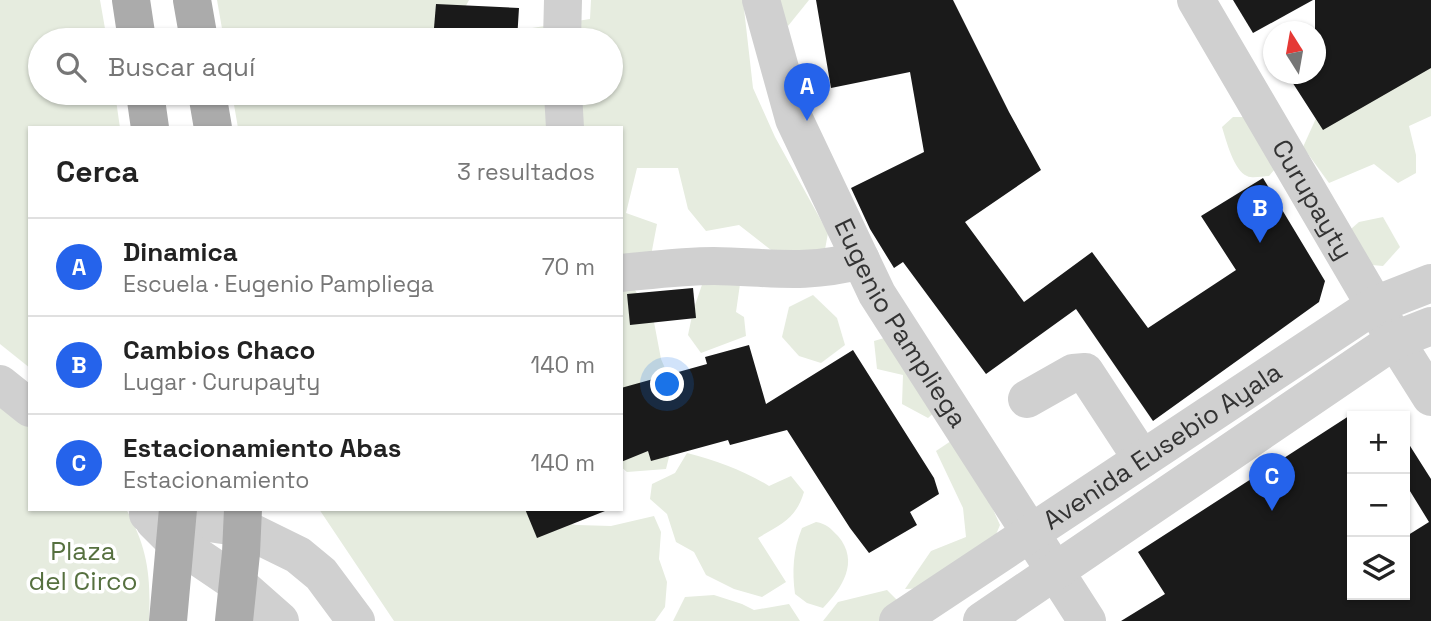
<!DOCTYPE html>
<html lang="es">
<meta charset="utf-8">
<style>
body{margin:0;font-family:"Space Grotesk",sans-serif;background:#f6f6f6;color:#222}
.controls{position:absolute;right:21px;bottom:21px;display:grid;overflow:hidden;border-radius:0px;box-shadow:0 2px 5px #0004}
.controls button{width:63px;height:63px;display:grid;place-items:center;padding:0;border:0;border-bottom:2px solid #e0e0e0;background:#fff;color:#222;font:35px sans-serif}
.compass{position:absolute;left:1263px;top:21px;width:63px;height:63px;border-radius:50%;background:#fff;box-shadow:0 2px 5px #0004;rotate:349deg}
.you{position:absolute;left:668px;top:385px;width:24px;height:24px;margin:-18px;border:5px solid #fff;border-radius:50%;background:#1a73e8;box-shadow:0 0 0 10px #1a73e833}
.badge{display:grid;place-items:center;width:46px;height:46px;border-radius:50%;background:#2563eb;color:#fff;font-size:23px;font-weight:700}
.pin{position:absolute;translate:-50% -58px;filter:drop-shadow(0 2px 4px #0008)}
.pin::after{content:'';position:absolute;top:37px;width:24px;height:21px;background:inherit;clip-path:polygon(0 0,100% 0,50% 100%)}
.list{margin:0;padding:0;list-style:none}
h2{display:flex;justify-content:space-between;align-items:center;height:91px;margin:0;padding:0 28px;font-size:30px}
h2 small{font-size:23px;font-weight:400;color:#767676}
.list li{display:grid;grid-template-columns:46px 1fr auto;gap:21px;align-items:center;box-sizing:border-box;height:98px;padding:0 28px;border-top:2px solid #e0e0e0}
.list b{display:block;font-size:26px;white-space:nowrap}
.list p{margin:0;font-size:23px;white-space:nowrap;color:#767676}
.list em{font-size:23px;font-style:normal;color:#767676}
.icon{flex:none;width:38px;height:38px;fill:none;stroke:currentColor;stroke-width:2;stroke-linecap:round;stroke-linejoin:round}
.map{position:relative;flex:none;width:1431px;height:621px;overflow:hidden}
.search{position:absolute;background:#fff;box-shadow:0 2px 5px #0004;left:28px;top:28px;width:595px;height:77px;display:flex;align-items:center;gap:18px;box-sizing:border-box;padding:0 24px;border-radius:38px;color:#767676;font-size:26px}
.panel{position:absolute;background:#fff;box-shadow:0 2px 5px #0004;left:28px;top:126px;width:595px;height:385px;border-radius:0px}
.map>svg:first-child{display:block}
.green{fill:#e6ecdf}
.building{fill:#1a1a1a}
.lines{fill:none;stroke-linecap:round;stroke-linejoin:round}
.minor{stroke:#d0d0d0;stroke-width:38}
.major{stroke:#ababab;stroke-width:38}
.labels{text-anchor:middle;stroke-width:7;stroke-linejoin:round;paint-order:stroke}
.street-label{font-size:26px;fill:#333;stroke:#fff}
.park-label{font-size:26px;fill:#56703f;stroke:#fff}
</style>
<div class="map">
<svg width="1431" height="621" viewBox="0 0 1431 621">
<rect width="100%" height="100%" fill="#fff"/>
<g class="green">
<path d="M0,0H100L107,40H40V93H115L120,128H30V368L0,344Z"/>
<path d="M217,0H469L448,40H224Z"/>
<path d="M591,0H743L753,88L775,137L828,233L822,266L793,267L739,225L706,231L688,209L678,168H637L626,213L657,224L650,261L635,290L654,322L661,359L676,394V429L666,469L627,472L621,467V128H238L232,93H611V40H523L532,28L590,19Z"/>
<path d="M769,0H809L788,26Z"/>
<path d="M1431,56V116L1409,126L1416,155V173L1398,183L1374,164L1329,183L1303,147L1318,114Z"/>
<path d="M1233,117H1246L1275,169L1269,176C1262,176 1253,179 1247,176C1234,171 1226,140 1222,127Z"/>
<path d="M1383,217L1400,247L1383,266L1361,264L1343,236L1359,222Z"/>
<path d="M705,276L741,277L736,312L744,317L746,336L701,353L688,335L693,311Z"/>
<path d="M813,295L837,318L845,345L821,363L799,356L782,337L789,307Z"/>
<path d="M901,333L945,403L928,418L902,404L903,375L877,369L874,341Z"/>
<path d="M0,396L30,419V509H126C148,548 151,577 149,621H0Z"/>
<path d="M960,435L1000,525L989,551L928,588L905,589L931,551L966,537L963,508L936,451Z"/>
<path d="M687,453C717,461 743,470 769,486L791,476L804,492C796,519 781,524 758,538L786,582L762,597L734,589L706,575L694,552L676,542L667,514L650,499L652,484L675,473Z"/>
<path d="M319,509H531L534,518L577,525L611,526L654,516L661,532L659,559L667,582L665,607L655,621H394Z"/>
<path d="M816,522C827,524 830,528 838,536C860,562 842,588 823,608L807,603L795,594C792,571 793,550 802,528Z"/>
<path d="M887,590L918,621H823L838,602Z"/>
<path d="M714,595L742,604L754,610L789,604L800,621H673L685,597Z"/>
</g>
<g class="building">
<path d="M816,0H953L1009,112L1041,170L965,222L1024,302L1092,252L1148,328L1236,270L1201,216L1263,178L1325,281L1319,302L1153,421L1076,309L986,374L903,262L894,268L870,229L851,188L924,152L910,72L831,88Z"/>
<path d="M1233,0H1313L1253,33Z"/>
<path d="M1315,0H1431V68L1323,130L1287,74H1315Z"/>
<path d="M436,4L519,8L517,40H433Z"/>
<path d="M693,288L696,318L630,325L627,294Z"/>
<path d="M749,345L766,404L853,350L934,478L939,494L910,512L917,525L869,553L850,528L787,430L730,445L728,440L651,461L648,451L621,462V388L707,364L705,357Z"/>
<path d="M1352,414V595H1405V537L1429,522L1405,483V438L1431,479V621H1121L1165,594L1138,552Z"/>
<path d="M525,509H604L605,511L537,538Z"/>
</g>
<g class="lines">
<g class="minor">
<path id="s1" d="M761,0L794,119L877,294L1087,621"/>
<path id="s2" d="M1196,0L1395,340L1431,397"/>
<path d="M562,40L563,0"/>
<path d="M563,93L565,128"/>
<path d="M621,273C652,270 684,266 714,266C769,267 806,275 861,260"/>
<path d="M0,384L30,408"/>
<path d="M1027,399L1073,373L1085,372L1142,459"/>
<path d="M148,514L243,528L298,555L321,574L356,621"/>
<path d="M154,521L173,540L238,584L280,621"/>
<path id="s3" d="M898,621L1375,305L1431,283"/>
<path d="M982,621L1395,340L1431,326"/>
</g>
<g class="major">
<path d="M131,0L137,40"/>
<path d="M192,0L199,40"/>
<path d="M145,93L150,128"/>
<path d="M207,93L213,128"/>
<path d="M168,621L178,509"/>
<path d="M234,621L241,553L243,509"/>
</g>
</g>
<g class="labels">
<g class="street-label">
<text dy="9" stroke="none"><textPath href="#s2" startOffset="231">Curupayty</textPath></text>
<text dy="9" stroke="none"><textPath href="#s1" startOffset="354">Eugenio Pampliega</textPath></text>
<text dy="9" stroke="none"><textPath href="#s3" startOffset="317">Avenida Eusebio Ayala</textPath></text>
</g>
<g class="park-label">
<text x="83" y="560">Plaza<tspan x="83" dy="30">del Circo</tspan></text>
</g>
</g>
</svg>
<div class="controls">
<button>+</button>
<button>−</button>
<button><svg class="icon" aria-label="layers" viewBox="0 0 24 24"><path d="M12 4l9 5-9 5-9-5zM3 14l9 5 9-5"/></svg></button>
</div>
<svg class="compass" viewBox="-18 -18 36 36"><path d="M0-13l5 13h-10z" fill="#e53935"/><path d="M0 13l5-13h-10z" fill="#767676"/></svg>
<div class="you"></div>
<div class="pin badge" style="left:807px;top:121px">A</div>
<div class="pin badge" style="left:1260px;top:243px">B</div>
<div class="pin badge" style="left:1272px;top:511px">C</div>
<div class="search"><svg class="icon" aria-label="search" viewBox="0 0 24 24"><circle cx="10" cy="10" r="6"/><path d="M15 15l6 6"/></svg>Buscar aquí</div>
<section class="panel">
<h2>Cerca<small>3 resultados</small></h2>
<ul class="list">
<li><span class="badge">A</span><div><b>Dinamica</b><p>Escuela · Eugenio Pampliega</p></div><em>70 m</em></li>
<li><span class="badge">B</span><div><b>Cambios Chaco</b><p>Lugar · Curupayty</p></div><em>140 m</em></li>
<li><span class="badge">C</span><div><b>Estacionamiento Abas</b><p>Estacionamiento</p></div><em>140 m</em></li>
</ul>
</section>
</div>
